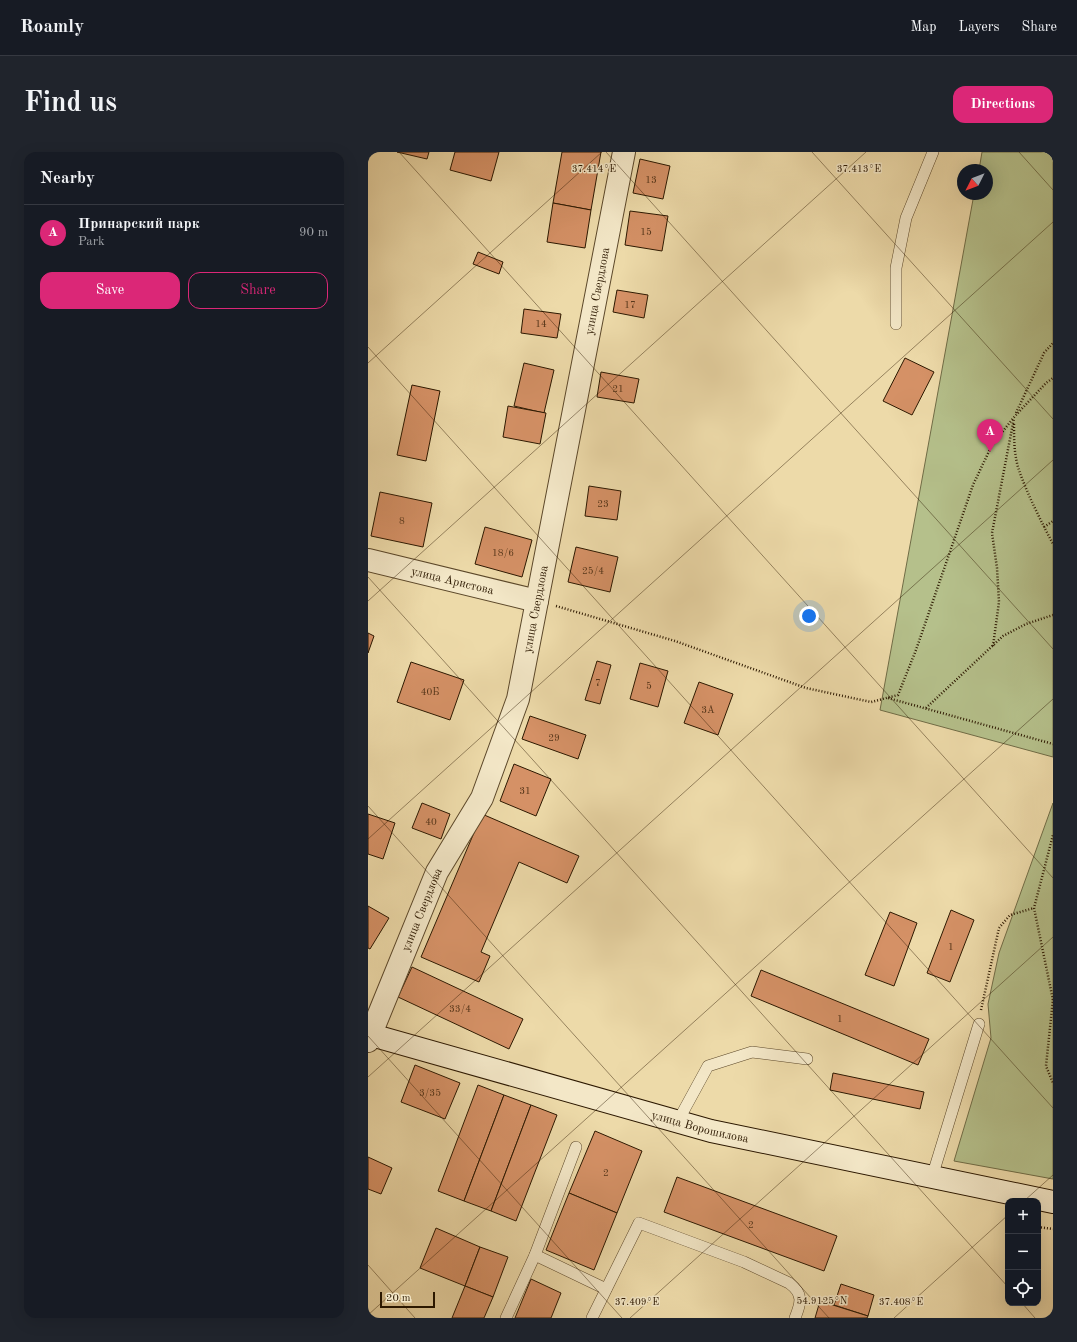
<!DOCTYPE html>
<meta charset="utf-8">
<style>
body{margin:0;font-family:"Old Standard TT",serif;background:#20242c;color:#f1f3f6}
.controls{position:absolute;right:12px;bottom:12px;display:grid;overflow:hidden;border-radius:8px;box-shadow:0 4px 16px #0002}
.controls button{width:36px;height:36px;display:grid;place-items:center;padding:0;border:0;border-bottom:1px solid #363941;background:#171b24;color:#f1f3f6;font:20px sans-serif}
.compass{position:absolute;left:589px;top:12px;width:36px;height:36px;border-radius:50%;background:#171b24;box-shadow:0 4px 16px #0002;rotate:228deg}
.scale{position:absolute;left:12px;bottom:10px;width:55px;box-sizing:border-box;padding-left:4px;border:2px solid #2c1800;border-top:0;font-size:11px;line-height:14px;white-space:nowrap;color:#2c1800;-webkit-text-stroke:3px #f3e7c7;paint-order:stroke}
.you{position:absolute;left:441px;top:464px;width:14px;height:14px;margin:-10px;border:3px solid #fff;border-radius:50%;background:#1a73e8;box-shadow:0 0 0 6px #1a73e833}
.badge{display:grid;place-items:center;width:26px;height:26px;border-radius:50%;background:#db2777;color:#fff;font-size:13px;font-weight:700}
.pin{position:absolute;translate:-50% -33px;filter:drop-shadow(0 1px 2px #0008)}
.pin::after{content:'';position:absolute;top:21px;width:14px;height:12px;background:inherit;clip-path:polygon(0 0,100% 0,50% 100%)}
.list{margin:0;padding:0;list-style:none}
h2{display:flex;justify-content:space-between;align-items:center;height:52px;margin:0;padding:0 16px;font-size:17px}
h2 small{font-size:13px;font-weight:400;color:#9ea1a6}
.list li{display:grid;grid-template-columns:26px 1fr auto;gap:12px;align-items:center;box-sizing:border-box;height:56px;padding:0 16px;border-top:1px solid #363941}
.list b{display:block;font-size:15px;white-space:nowrap}
.list p{margin:0;font-size:13px;white-space:nowrap;color:#9ea1a6}
.list em{font-size:13px;font-style:normal;color:#9ea1a6}
.actions{display:flex;gap:8px;padding:12px 16px}
.actions a{flex:1;padding:9px 0;border:1px solid #db2777;border-radius:12px;text-align:center;font-size:14px;color:#db2777}
.actions .main{background:#db2777;color:#fff}
.icon{flex:none;width:22px;height:22px;fill:none;stroke:currentColor;stroke-width:2;stroke-linecap:round;stroke-linejoin:round}
.map{position:relative;flex:none;width:685px;height:1166px;overflow:hidden;border-radius:12px}
header{display:flex;align-items:center;gap:24px;box-sizing:border-box;height:56px;padding:0 20px;background:#171b24;border-bottom:1px solid #363941}
header strong{font-size:19px}
nav{display:flex;gap:22px;margin-inline-start:auto;font-size:14px}
.intro{display:flex;align-items:center;justify-content:space-between;box-sizing:border-box;height:96px;padding:0 24px}
h1{margin:0;font-size:28px}
.button{padding:10px 18px;border-radius:12px;background:#db2777;color:#fff;font-size:14px;font-weight:700}
main{display:flex;gap:24px;padding:0 24px}
aside{flex:1;background:#171b24;border-radius:12px;box-shadow:0 4px 16px #0002}
.map>svg:first-child{display:block}
.green{fill:#b5c08b;stroke:#706c46}
.building{fill:#d59166;stroke:#2c1800}
.lines{fill:none;stroke-linecap:round;stroke-linejoin:round}
.lane-casing{stroke:#5c482a;stroke-width:12}
.street-casing{stroke:#5c482a;stroke-width:24}
.secondary-casing{stroke:#2c1800;stroke-width:24}
.path{stroke:#2c1800;stroke-width:2.5;stroke-dasharray:1 2;stroke-linecap:butt}
.lane{stroke:#f3e7c7;stroke-width:11}
.street{stroke:#f3e7c7;stroke-width:22}
.secondary{stroke:#f3e7c7;stroke-width:22}
.ticks{fill:none;stroke:#2c1800;stroke-width:1;stroke-opacity:0.45}
.labels{text-anchor:middle;stroke-width:3;stroke-linejoin:round;paint-order:stroke}
.number-label{font-size:10px;fill:#56361a}
.street-label{font-size:12px;fill:#2c1800;stroke:#f3e7c7}
.ticks-label{font-size:10px;text-anchor:middle;fill:#2c1800;stroke:#f3e7c7;stroke-width:3;stroke-linejoin:round;paint-order:stroke}
</style>
<header>
<strong>Roamly</strong>
<nav><a>Map</a><a>Layers</a><a>Share</a></nav>
</header>
<div class="intro"><h1>Find us</h1><a class="button">Directions</a></div>
<main>
<aside>
<h2>Nearby<small></small></h2>
<ul class="list">
<li><span class="badge">A</span><div><b>Принарский парк</b><p>Park</p></div><em>90 m</em></li>
</ul>
<div class="actions"><a class="main">Save</a><a>Share</a></div>
</aside>
<div class="map">
<svg width="685" height="1166" viewBox="0 0 685 1166">
<rect width="100%" height="100%" fill="#eddaa9"/>
<filter id="stains"><feTurbulence type="fractalNoise" baseFrequency=".005" numOctaves="4"/><feColorMatrix values="0 0 0 0 .2 0 0 0 0 .09 0 0 0 0 .02 0 0 0 .5 -.17"/></filter>
<radialGradient id="worn" r=".72"><stop offset=".6" stop-color="#630" stop-opacity="0"/><stop offset="1" stop-color="#630" stop-opacity=".3"/></radialGradient>
<g class="green">
<path d="M614,0H685V605L512,558L606,42H619V18H611Z"/>
<path d="M685,651V1027L586,1009L623,886L620,852L631,801Z"/>
</g>
<g class="building">
<path d="M29,0H61L59,7Z"/>
<path d="M87,0H131L123,29L82,18Z"/>
<path d="M194,0H233L223,58L185,51Z"/>
<path d="M272,7L302,14L295,47L265,41Z"/>
<path d="M185,51L223,58L217,96L179,90Z"/>
<path d="M262,59L300,64L294,99L257,93Z"/>
<path d="M110,100L135,110L131,122L105,112Z"/>
<path d="M249,138L280,143L276,166L245,160Z"/>
<path d="M156,157L193,162L189,186L153,181Z"/>
<path d="M537,206L566,220L544,263L515,249Z"/>
<path d="M156,211L186,218L176,261L146,254Z"/>
<path d="M233,220L271,227L266,251L229,245Z"/>
<path d="M44,233L72,239L58,309L29,303Z"/>
<path d="M140,254L178,261L172,292L135,285Z"/>
<path d="M221,334L253,339L249,368L217,364Z"/>
<path d="M12,340L64,351L55,395L3,384Z"/>
<path d="M117,375L164,388L154,425L107,412Z"/>
<path d="M208,395L250,405L242,440L200,430Z"/>
<path d="M0,481L6,484L0,501Z"/>
<path d="M229,509L243,513L232,552L217,548Z"/>
<path d="M43,510L96,528L82,568L29,550Z"/>
<path d="M272,511L300,519L290,555L262,547Z"/>
<path d="M331,530L365,542L350,583L316,571Z"/>
<path d="M162,564L218,583L210,607L154,587Z"/>
<path d="M146,612L183,627L168,664L132,649Z"/>
<path d="M54,651L82,662L73,687L44,676Z"/>
<path d="M0,662L27,671L15,707L0,702Z"/>
<path d="M114,662L211,704L199,731L151,710L113,800L122,804L111,830L53,805Z"/>
<path d="M0,754L21,766L2,797L0,796Z"/>
<path d="M583,758L606,768L582,830L559,821Z"/>
<path d="M522,760L549,771L526,834L497,823Z"/>
<path d="M44,815L155,867L141,897L30,845Z"/>
<path d="M393,818L561,887L550,913L383,844Z"/>
<path d="M47,913L92,931L77,967L33,950Z"/>
<path d="M465,921L556,940L552,957L462,938Z"/>
<path d="M110,933L136,943L96,1049L70,1039Z"/>
<path d="M136,943L163,953L123,1059L96,1049Z"/>
<path d="M163,953L189,963L148,1069L123,1059Z"/>
<path d="M227,979L274,999L249,1061L201,1041Z"/>
<path d="M0,1005L24,1016L13,1042L0,1037Z"/>
<path d="M309,1025L469,1084L456,1119L296,1060Z"/>
<path d="M201,1041L249,1061L226,1118L178,1098Z"/>
<path d="M68,1076L112,1095L97,1134L52,1116Z"/>
<path d="M112,1095L140,1105L125,1145L97,1134Z"/>
<path d="M163,1127L193,1141L183,1166H147Z"/>
<path d="M473,1132L506,1143L500,1164L466,1153Z"/>
<path d="M97,1134L125,1145L116,1166H84Z"/>
<path d="M452,1149L500,1164L499,1166H447Z"/>
</g>
<g class="lines">
<defs>
<g id="lane">
<path d="M528,172V116L538,66L565,0"/>
<path d="M310,969L340,914L384,900L439,907"/>
<path d="M564,1025L611,872"/>
<path d="M167,1103L238,1137"/>
<path d="M138,1166L167,1103L208,995"/>
<path d="M224,1166L271,1071L376,1110L421,1131C436,1142 433,1151 427,1166"/>
</g>
<g id="street">
<path id="s1" d="M0,408L169,449"/>
<path id="s2" d="M0,889L69,720L114,646L150,547L256,0"/>
</g>
<g id="secondary">
<path id="s3" d="M0,882L343,979L685,1050"/>
</g>
</defs>
<use href="#lane" class="lane-casing"/>
<use href="#street" class="street-casing"/>
<use href="#secondary" class="secondary-casing"/>
<g class="path">
<path d="M648,261L676,201L685,191"/>
<path d="M646,272C646,287 646,301 650,315C658,340 673,369 685,392"/>
<path d="M676,375L685,369"/>
<path d="M188,454L307,489L438,536L503,550L530,543L548,498L605,333L624,293L647,264L678,231L685,226"/>
<path d="M625,494L631,450L629,416L624,381L646,266"/>
<path d="M520,546L685,592"/>
<path d="M558,556L635,484L658,472L685,463"/>
<path d="M685,847L678,914L685,931"/>
<path d="M685,848L666,756L685,683"/>
<path d="M613,858L631,776L642,763L666,756"/>
<path d="M670,1075L685,1077"/>
</g>
<use href="#lane" class="lane"/>
<use href="#street" class="street"/>
<use href="#secondary" class="secondary"/>
</g>
<path class="ticks" d="M31,0L685,726M238,0L685,497M444,0L685,267M651,0L685,38M0,195L685,956M0,211L234,0M0,425L640,1135M0,449L498,0M0,654L461,1166M0,687L685,70M0,884L254,1166M0,925L685,308M656,1049L685,1023M0,1113L47,1166M654,1151L667,1166M0,1163L685,547M262,1166L685,785M526,1166L640,1063"/>
<g class="labels">
<g class="number-label">
<text x="283" y="31">13</text>
<text x="278" y="83">15</text>
<text x="262" y="156">17</text>
<text x="173" y="175">14</text>
<text x="250" y="240">21</text>
<text x="235" y="355">23</text>
<text x="34" y="372">8</text>
<text x="135" y="404">18/6</text>
<text x="225" y="422">25/4</text>
<text x="230" y="534">7</text>
<text x="281" y="537">5</text>
<text x="62" y="543">40Б</text>
<text x="340" y="561">3А</text>
<text x="186" y="589">29</text>
<text x="157" y="642">31</text>
<text x="63" y="673">40</text>
<text x="583" y="798">1</text>
<text x="92" y="860">33/4</text>
<text x="472" y="870">1</text>
<text x="62" y="944">3/35</text>
<text x="238" y="1024">2</text>
<text x="383" y="1076">2</text>
</g>
<g class="street-label">
<text dy="4" stroke="none"><textPath href="#s2" startOffset="790">улица Свердлова</textPath></text>
<text dy="4" stroke="none"><textPath href="#s1" startOffset="87">улица Аристова</textPath></text>
<text dy="4" stroke="none"><textPath href="#s2" startOffset="466">улица Свердлова</textPath></text>
<text dy="4" stroke="none"><textPath href="#s2" startOffset="142">улица Свердлова</textPath></text>
<text dy="4" stroke="none"><textPath href="#s3" startOffset="345">улица Ворошилова</textPath></text>
</g>
</g>
<g class="ticks-label">
<text x="226" y="20">37.414°E</text>
<text x="491" y="20">37.413°E</text>
<text x="454" y="1152">54.9125°N</text>
<text x="269" y="1153">37.409°E</text>
<text x="533" y="1153">37.408°E</text>
</g>
<rect width="100%" height="100%" filter="url(#stains)"/>
<rect width="100%" height="100%" fill="url(#worn)"/>
</svg>
<div class="controls">
<button>+</button>
<button>−</button>
<button><svg class="icon" aria-label="locate" viewBox="0 0 24 24"><circle cx="12" cy="12" r="6"/><path d="M12 2v4M12 18v4M2 12h4M18 12h4"/></svg></button>
</div>
<svg class="compass" viewBox="-18 -18 36 36"><path d="M0-13l5 13h-10z" fill="#e53935"/><path d="M0 13l5-13h-10z" fill="#9ea1a6"/></svg>
<div class="scale">20 m</div>
<div class="you"></div>
<div class="pin badge" style="left:622px;top:300px">A</div>
</div>
</main>
